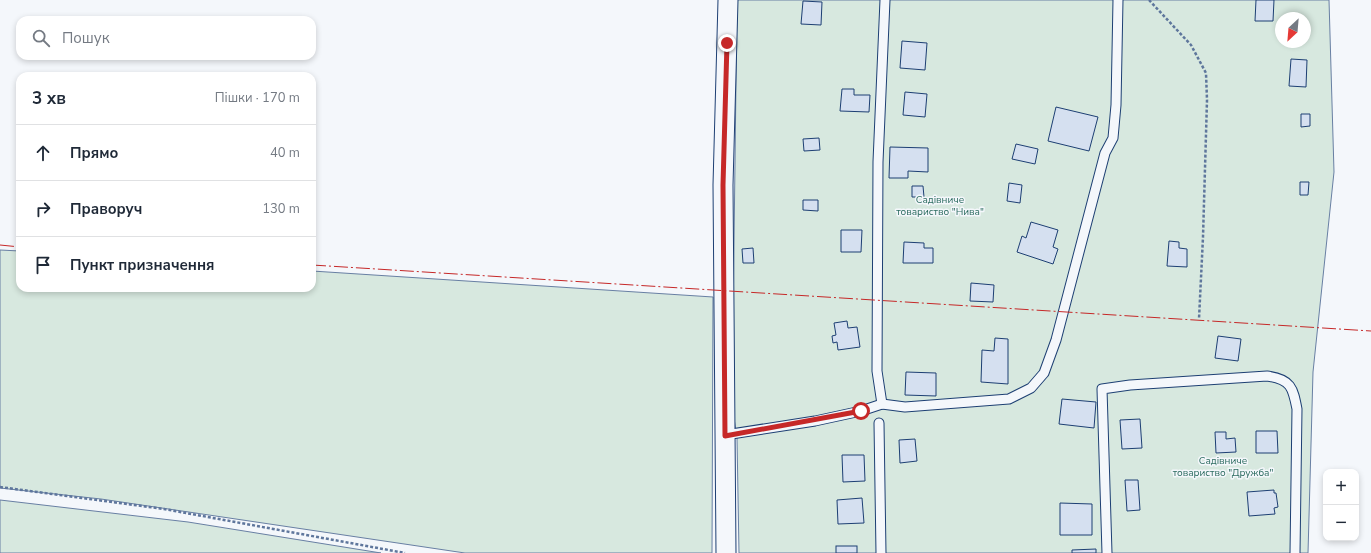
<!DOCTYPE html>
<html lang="uk">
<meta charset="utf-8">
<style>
body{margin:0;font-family:"Nunito Sans",sans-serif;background:#f6f6f7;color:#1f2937}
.controls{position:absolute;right:12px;bottom:12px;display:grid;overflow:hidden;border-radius:8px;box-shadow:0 2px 6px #0003}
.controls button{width:36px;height:36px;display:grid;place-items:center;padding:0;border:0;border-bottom:1px solid #e0e1e3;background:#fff;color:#1f2937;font:20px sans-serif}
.compass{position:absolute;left:1275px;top:12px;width:36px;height:36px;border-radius:50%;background:#fff;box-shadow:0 2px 6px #0003;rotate:206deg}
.stop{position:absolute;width:12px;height:12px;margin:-9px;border:3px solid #c62828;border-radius:50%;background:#fff}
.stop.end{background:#c62828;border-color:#fff;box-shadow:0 1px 4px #0008}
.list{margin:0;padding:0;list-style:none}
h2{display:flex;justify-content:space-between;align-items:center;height:52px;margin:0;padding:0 16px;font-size:17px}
h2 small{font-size:13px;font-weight:400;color:#747a83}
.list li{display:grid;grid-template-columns:26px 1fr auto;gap:12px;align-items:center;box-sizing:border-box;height:56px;padding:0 16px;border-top:1px solid #e0e1e3}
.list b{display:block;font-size:15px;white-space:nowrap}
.list em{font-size:13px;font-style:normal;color:#747a83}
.icon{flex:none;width:22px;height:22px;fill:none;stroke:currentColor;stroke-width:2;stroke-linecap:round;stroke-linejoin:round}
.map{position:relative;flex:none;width:1371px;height:553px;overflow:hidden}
.search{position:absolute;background:#fff;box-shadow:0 2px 6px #0003;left:16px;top:16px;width:300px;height:44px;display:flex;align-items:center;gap:10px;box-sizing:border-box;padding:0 14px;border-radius:12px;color:#747a83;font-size:15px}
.panel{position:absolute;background:#fff;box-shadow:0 2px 6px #0003;left:16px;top:72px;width:300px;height:220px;border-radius:12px}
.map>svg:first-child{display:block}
.green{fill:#d7e8df;stroke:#687fa3;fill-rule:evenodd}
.building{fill:#d5e0f0;stroke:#1d3f73}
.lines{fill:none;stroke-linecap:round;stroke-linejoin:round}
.lane-casing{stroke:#1d3f73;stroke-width:11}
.street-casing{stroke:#1d3f73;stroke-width:21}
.path{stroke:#5e769c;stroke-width:2.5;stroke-dasharray:3 2;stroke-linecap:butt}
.lane{stroke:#f4f7fb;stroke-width:9}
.street{stroke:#f4f7fb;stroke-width:19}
.power{stroke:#c62828;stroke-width:1;stroke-dasharray:14 3 2 3;stroke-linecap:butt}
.route{stroke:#c62828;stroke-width:5}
.labels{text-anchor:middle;stroke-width:3;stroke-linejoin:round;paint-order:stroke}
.park-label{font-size:10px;fill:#2c6c60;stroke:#f4f7fb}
</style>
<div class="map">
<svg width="1371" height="553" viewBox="0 0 1371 553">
<rect width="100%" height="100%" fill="#f4f7fb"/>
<g class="green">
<path d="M737,0H1329L1334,172L1313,372L1308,553H739L737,437L732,406ZM1281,18H1305V42H1281Z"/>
<path d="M0,250L20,251V288H312V271L713,297L712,553H465L101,499L0,488Z"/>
<path d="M0,500L188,522L381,553H0Z"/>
</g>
<g class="building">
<path d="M1256,0H1274L1273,21H1255Z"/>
<path d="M803,1L822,2L821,25L801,24Z"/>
<path d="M902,41L927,43L925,70L900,68Z"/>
<path d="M1291,59L1307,60L1306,87L1289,86Z"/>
<path d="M842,89H854V95H870L869,112L840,111Z"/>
<path d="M905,92L927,94L925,117L903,115Z"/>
<path d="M1056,107L1098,117L1089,151L1048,141Z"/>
<path d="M1301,114H1310V126L1301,127Z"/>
<path d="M819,138L820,150L804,151L803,139Z"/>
<path d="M1016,144L1038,149L1035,164L1012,159Z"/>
<path d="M890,147L928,148V172L908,171V178H889Z"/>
<path d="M1300,182H1309L1308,195H1300Z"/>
<path d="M1009,183L1022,185L1020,203L1007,201Z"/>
<path d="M912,186H923L924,197H912Z"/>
<path d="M803,200H818V211L803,210Z"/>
<path d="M1031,222L1058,230L1053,247L1058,249L1053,264L1017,252L1022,236L1026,238Z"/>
<path d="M841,230H862L861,252H841Z"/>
<path d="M1169,241L1179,242V248L1187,249V267L1167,266Z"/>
<path d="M904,242L924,243V248H933V263H903Z"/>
<path d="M753,248L754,263H743L742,249Z"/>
<path d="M971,283L994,285L993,302L970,301Z"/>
<path d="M847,321L848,328L857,327L860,347L838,350L837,342L833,343L832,336L836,335L834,323Z"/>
<path d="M1218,336L1241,339L1238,361L1215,358Z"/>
<path d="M995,338L1008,339V384L981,382L982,350L994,351Z"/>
<path d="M906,372L936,373V396L905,395Z"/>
<path d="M1062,399L1096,402L1094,428L1059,424Z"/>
<path d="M1140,419L1142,448L1122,449L1120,420Z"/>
<path d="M1256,431H1277L1278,453H1256Z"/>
<path d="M1215,432H1226V439L1235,438L1236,452L1216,453Z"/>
<path d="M915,439L917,461L900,463L899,440Z"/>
<path d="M842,455H864L865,481L843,482Z"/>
<path d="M1125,480H1138L1140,510L1127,511Z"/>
<path d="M1274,490V493H1276L1278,507L1274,508L1275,514L1249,516L1247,492Z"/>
<path d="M862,498L864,523L838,524L837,500Z"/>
<path d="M1060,503L1092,504V535H1060Z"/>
<rect x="836" y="546" width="21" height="7"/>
<path d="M1096,549V553H1072V550Z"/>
</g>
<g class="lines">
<defs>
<g id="lane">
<path d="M882,404L877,371L878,162L885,0"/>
<path d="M879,423L881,553"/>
<path d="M725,435L815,421L861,411L882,404L905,407L1009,399L1031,388L1044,373L1056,340L1105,153L1113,138L1116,105L1118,0"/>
<path d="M1107,553L1102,389L1130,385L1267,376C1291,379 1293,388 1297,409L1295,553"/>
</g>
<path id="street" d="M726,553L723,185L728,0"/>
</defs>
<use href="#lane" class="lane-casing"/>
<use href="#street" class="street-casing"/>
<g class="path">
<path d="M1149,0L1191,45L1206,73L1207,100L1203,237L1199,319"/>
<path d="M0,487L164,509L405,553"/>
</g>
<use href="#lane" class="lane"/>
<use href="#street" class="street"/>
<g class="power">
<path d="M0,245L20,247"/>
<path d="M312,265L1371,331"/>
</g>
</g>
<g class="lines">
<path class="route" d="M727,43L723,185L725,436L861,411"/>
</g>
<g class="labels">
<g class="park-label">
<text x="940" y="203">Садівниче<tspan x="940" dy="12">товариство "Нива"</tspan></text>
<text x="1223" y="464">Садівниче<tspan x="1223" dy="12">товариство "Дружба"</tspan></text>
</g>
</g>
</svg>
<div class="controls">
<button>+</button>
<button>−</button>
</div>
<svg class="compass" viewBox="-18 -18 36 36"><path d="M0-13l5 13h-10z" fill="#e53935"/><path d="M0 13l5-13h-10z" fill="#747a83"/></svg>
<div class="stop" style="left:861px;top:411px"></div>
<div class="stop end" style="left:727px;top:43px"></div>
<div class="search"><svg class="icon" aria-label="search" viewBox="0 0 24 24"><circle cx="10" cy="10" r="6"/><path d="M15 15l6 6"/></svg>Пошук</div>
<section class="panel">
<h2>3 хв<small>Пішки · 170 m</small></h2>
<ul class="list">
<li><svg class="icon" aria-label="ahead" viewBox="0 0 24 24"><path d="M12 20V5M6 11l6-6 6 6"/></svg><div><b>Прямо</b></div><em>40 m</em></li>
<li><svg class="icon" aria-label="right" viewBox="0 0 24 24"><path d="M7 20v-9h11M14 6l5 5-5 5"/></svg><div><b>Праворуч</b></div><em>130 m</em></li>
<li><svg class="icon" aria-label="arrive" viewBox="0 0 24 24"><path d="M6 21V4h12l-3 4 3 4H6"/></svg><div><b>Пункт призначення</b></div></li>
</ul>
</section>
</div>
